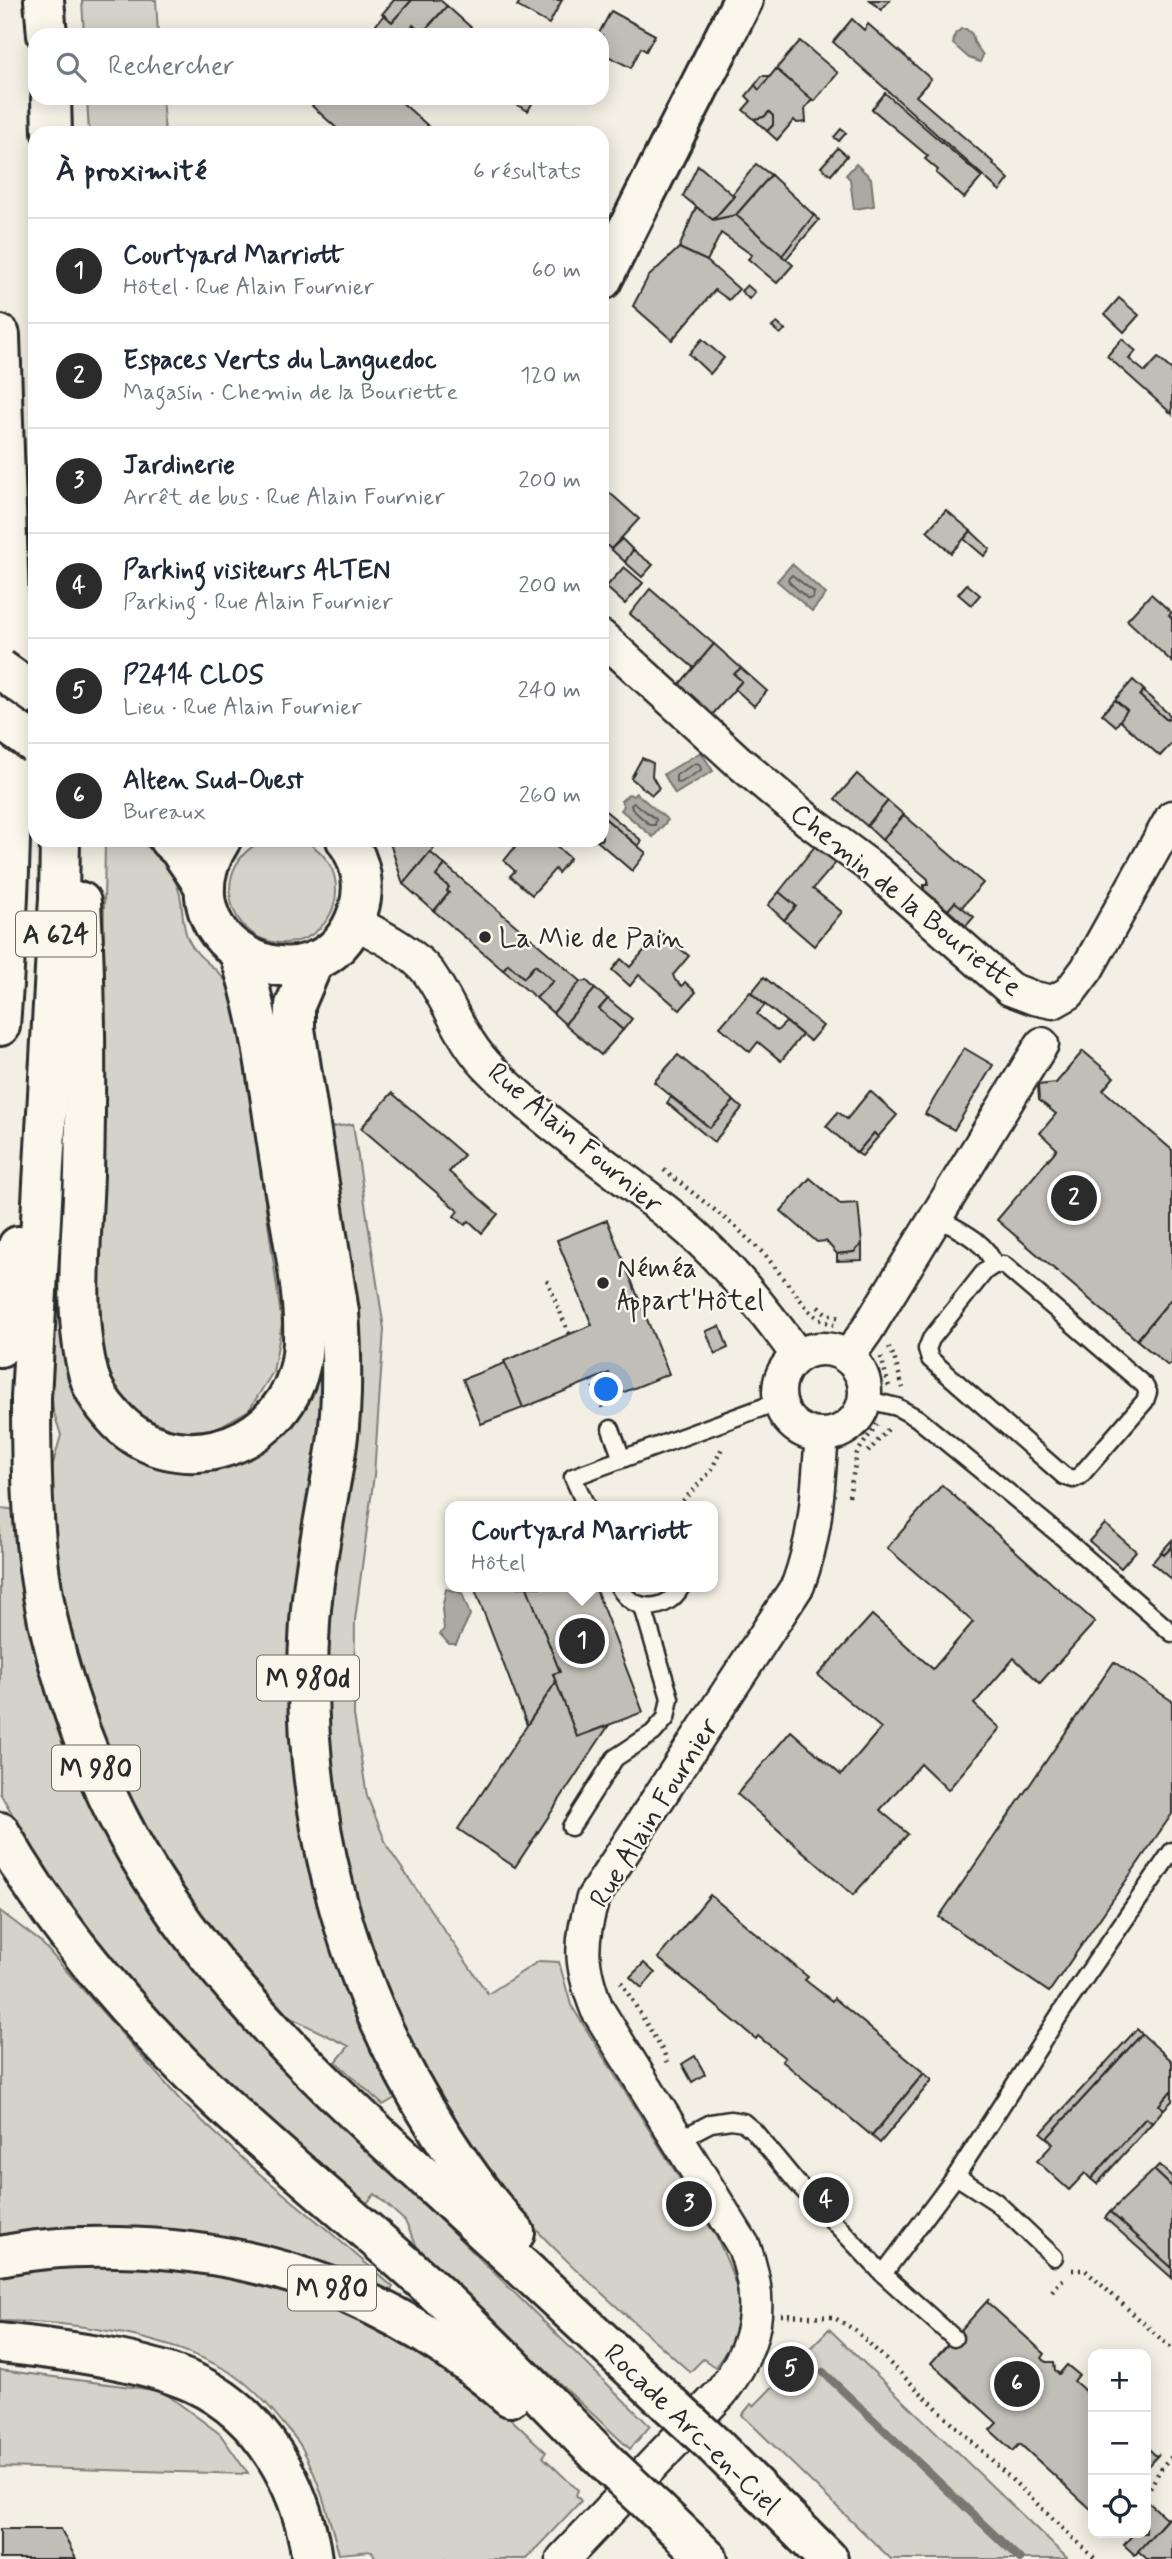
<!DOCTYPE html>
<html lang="fr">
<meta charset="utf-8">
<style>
body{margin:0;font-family:Mynerve,sans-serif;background:#f6f6f7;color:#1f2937}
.controls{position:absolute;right:21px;bottom:21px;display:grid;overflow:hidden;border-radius:14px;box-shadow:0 4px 18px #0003}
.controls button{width:63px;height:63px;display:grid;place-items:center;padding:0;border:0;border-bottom:2px solid #e0e1e3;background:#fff;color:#1f2937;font:35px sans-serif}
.you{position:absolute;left:607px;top:1390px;width:24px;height:24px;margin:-18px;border:5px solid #fff;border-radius:50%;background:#1a73e8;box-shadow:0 0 0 10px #1a73e833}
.badge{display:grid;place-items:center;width:46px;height:46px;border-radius:50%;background:#2b2b2b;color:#fff;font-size:23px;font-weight:700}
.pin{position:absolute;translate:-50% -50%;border:4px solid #fff;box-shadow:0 2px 7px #0006}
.popup{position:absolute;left:445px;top:1501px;width:273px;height:91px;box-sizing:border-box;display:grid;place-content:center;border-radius:14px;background:#fff;filter:drop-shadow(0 2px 5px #0005);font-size:23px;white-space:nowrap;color:#747a83}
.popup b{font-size:26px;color:#1f2937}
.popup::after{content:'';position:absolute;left:50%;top:100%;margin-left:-14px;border:14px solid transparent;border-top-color:#fff}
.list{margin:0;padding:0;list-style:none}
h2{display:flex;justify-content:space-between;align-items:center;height:91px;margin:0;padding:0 28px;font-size:30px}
h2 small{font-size:23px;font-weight:400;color:#747a83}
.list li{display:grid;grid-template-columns:46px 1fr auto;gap:21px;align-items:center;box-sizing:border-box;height:105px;padding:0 28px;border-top:2px solid #e0e1e3}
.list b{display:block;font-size:26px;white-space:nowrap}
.list p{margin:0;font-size:23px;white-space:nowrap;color:#747a83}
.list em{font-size:23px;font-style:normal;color:#747a83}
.icon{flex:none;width:38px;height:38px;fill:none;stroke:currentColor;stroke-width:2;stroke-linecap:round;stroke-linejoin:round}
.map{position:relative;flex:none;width:1172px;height:2559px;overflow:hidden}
.search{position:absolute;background:#fff;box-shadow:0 4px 18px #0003;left:28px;top:28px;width:581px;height:77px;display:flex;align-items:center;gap:18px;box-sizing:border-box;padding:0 24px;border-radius:21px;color:#747a83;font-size:26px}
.panel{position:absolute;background:#fff;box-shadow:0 4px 18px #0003;left:28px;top:126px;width:581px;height:721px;border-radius:21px}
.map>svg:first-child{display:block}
.green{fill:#d5d2c9;stroke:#807e7a;stroke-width:2}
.water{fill:#aca9a2;stroke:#787772;stroke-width:2}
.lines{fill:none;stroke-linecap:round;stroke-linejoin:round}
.shore{stroke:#5f5d5b;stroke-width:2}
.stream{stroke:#787772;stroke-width:8}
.building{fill:#c0beb6;stroke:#2b2b2b;stroke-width:2}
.lane-casing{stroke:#2b2b2b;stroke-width:21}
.street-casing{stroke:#2b2b2b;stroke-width:37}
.secondary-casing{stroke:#2b2b2b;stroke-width:44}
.highway-casing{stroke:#2b2b2b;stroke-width:44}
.path{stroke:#2b2b2b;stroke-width:4.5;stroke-dasharray:2 5;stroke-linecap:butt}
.lane{stroke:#fbf7ec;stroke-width:16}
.street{stroke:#fbf7ec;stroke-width:32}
.secondary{stroke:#fbf7ec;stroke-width:38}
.highway{stroke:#fbf7ec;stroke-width:38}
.secondary-bridge-casing{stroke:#2b2b2b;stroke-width:44;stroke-linecap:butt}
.highway-bridge-casing{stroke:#2b2b2b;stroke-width:44;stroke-linecap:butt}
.secondary-bridge{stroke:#fbf7ec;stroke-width:38}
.highway-bridge{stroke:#fbf7ec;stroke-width:38}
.poi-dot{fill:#2b2b2b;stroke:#fbf7ec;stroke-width:2.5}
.labels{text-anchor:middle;stroke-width:5;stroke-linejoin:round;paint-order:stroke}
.shield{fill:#fbf7ec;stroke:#696865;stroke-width:2}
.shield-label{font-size:26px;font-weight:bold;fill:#2b2b2b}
.street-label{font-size:28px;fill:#2b2b2b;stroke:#fbf7ec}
.poi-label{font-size:28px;fill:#2b2b2b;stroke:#fbf7ec;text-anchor:start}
</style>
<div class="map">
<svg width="1172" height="2559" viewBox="0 0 1172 2559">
<rect width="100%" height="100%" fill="#f3efe4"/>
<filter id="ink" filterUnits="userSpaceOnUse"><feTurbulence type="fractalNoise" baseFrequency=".0143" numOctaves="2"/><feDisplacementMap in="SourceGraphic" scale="14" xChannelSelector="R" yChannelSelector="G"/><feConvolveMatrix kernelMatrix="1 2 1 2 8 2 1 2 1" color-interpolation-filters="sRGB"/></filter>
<g filter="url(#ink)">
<g class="green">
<path d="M82,0H156L158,35H84Z"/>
<path d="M87,98H162L165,133H89Z"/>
<circle cx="283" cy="890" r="53"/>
<path d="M105,840C114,840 129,837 137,841C159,849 175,874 180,895C183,909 182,926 188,939C197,961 225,970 232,993L252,1107L282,1324L273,1372L249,1410L215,1429L177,1432L139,1415L116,1388L105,1359L100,1321L99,1243Z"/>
<path d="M353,1124L384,1329L374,1475L355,1620L354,1715L367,1796L388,1848L488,1994L539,1961L559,1962L571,2005L717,2238C729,2264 748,2305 737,2334C732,2345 722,2357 715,2367L703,2359L690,2372C619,2308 544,2247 485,2170C405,2067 346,1922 332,1793C321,1695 325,1596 325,1498C326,1375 326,1251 327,1128Z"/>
<path d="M58,1270H66L75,1392L95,1427L124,1452L162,1468L207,1471L246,1460L286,1432L309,1397L320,1348L326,1349L324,1403L292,1656L400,2095L383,2105L336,2062L349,2046L289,2017L220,1939L172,1874L132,1804L103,1741L67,1629L55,1565L48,1482L61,1435L53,1410L51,1385Z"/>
<path d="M0,1508L19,1510L48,1678L299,2081L650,2426L630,2449L420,2253L405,2221L375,2194L365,2205L237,2094L130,1983L84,1925L38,1858L0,1793Z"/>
<path d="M0,1911L41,1942L181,2101L255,2170L324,2227L393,2287L387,2297L0,2244Z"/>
<path d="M101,2262C159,2267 219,2269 276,2285C344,2304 430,2348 483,2394C505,2412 525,2433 546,2452L543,2457L578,2490L576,2495L581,2501L526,2559H376L372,2551L339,2554C329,2518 320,2481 302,2448C297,2439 289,2431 282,2422C267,2403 249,2383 228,2371C165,2335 72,2321 0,2321V2274Z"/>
<path d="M829,2329L1068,2559H891L742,2415L751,2404L754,2406Z"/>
<path d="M0,2370L162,2391L220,2434L248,2474L0,2467Z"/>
</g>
<g class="water">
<path d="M961,29H966L972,34L974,42L983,55L980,62L969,58L953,44L955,34Z"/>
<path d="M856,164L871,178L874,206L854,209L850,179L846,175Z"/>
<path d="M792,564L826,594L812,611L777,581Z"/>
<path d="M701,752L713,771L675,794L664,774Z"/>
<path d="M636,793L668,820L653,837L621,810L624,806L621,801L629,794L633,796Z"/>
<path d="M446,1589L462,1593L470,1615L456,1644H449L440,1634L444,1629L442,1609Z"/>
</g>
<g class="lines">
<g class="shore">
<path d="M792,575L814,592L813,598L808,599L789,582L788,579Z"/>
<path d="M696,763L700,765L701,770L680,783L676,782V775Z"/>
<path d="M634,803L656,819L655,825H650L632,809L631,805Z"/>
</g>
<path class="stream" d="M823,2372L1020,2559"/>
</g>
<g class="building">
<path d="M394,0H412L392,22L382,14Z"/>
<path d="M412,0H440L447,6L422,33L413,25L404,35H387L376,25L384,15L392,22Z"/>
<path d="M521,0H562L549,24L517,6Z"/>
<path d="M870,0H890L881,10Z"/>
<path d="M447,6L475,31L472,35H421Z"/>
<path d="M611,11L655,35L646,51L641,48L631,68L602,53V35H598Z"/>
<path d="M852,19L864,30L868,24L931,79L916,96L994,163L993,164L1009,179L1000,191L833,42Z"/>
<path d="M800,41L838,73L814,101L776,69Z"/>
<path d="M776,69L812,100L805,108L806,122L797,123L794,120L777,140L767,131L773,125V116L769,112L764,117L754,119L743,110L751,101L746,96L755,85L759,90Z"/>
<path d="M762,76H770L759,90L755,85Z"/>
<path d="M885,93L982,177L964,198L936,173L938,170L925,159L928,156L872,109Z"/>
<path d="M320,98H397L436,133H342L312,106Z"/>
<path d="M504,98H535L528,111Z"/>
<path d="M769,112L773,116V125L767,131L754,119L764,117Z"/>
<path d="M841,129L846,133L839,141L834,137Z"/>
<path d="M838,148L847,156L831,175L821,167Z"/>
<path d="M756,164L771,175L736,215L713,220L734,196L732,195Z"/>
<path d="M698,165L734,196L713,220L683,196Z"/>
<path d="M771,175L814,215L782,256L736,215Z"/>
<path d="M696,207L713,220L736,215L793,265L777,283L748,259L752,255L721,233L707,261L679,248Z"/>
<path d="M814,215L819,220L786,259L782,256Z"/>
<path d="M679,248L707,261L739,289L729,300L715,290L672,340L633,306L648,277Z"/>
<path d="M747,285L755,292L749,299L741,291Z"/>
<path d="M1119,298L1139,315L1124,332L1105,314Z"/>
<path d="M777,323L785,330L780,334L772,327Z"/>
<path d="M702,339L724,358L710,374L689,354Z"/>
<path d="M1122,339L1136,351L1129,359L1145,372L1158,358L1172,370V414L1107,356Z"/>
<path d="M602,486L639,519L611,549L602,541Z"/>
<path d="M946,510L971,531L951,553L927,531Z"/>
<path d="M971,531L990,549L984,556L964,539Z"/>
<path d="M622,539L633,550L625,562L611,549Z"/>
<path d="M633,550L653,565L642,577L625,562Z"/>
<path d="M624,567L643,583L625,604L606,587Z"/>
<path d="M967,584L980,595L971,605L958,594Z"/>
<path d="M650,589L714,644L694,668L630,614Z"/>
<path d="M1151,594L1172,613L1169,615L1172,618V662L1127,620Z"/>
<path d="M714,644L741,668L734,674L742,681L705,723L671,694Z"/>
<path d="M741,668L767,691L754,706L735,689L742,681L734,674Z"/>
<path d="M1133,680L1145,691L1140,696L1167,720L1172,717V743L1160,756L1119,720L1127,710L1115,700Z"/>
<path d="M1143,691L1171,716L1167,720L1140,696Z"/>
<path d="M1115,700L1127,710L1116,726L1102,714Z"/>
<path d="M642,758L653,763L652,776L659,788L652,795L631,778Z"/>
<path d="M857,774L888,801L867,826L835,799Z"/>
<path d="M888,801L904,815L882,840L867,826Z"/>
<path d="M602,808L642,841L638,846L602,816Z"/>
<path d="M904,815L983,883L961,908L955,902L948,910L924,890V885H928V879L882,840Z"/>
<path d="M602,816L646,853L632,871L596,840H602Z"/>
<path d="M389,840H441L403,884Z"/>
<path d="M517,840H550L570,858L558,873L555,869L532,895L510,876L515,871L504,861L519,842Z"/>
<path d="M819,841L839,859L813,889L842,912L814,946L784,920L796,906L779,892Z"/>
<path d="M430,852L445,865L436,876L449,887L447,891L449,893L434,911L403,884Z"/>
<path d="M445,865L582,982L553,1013L536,998L553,981L535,965L524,978L508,964L503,970L434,911L449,893L447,891L449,887L436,876Z"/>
<path d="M779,892L796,906L784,920L768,905Z"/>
<path d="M955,902L974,917L966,926L948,910Z"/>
<path d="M660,932L689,956L673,975L675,980L682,986L685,982L696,992L680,1010L639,975L630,986L612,970L621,959L630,967Z"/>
<path d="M508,964L524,978L535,965L553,981L536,998L503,970Z"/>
<path d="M764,977L823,1026L810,1041L751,993Z"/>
<path d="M587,981L595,989L565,1024L553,1013L580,982Z"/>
<path d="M595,989L608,999L599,1009L623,1030L601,1055L565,1024Z"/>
<path d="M750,992L765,1005L757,1014L777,1031L786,1022L802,1035L781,1061L758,1042L750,1052L720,1027Z"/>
<path d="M608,999L632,1019L623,1030L599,1009Z"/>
<path d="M964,1048L993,1065L954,1130L925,1114Z"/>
<path d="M1083,1051L1114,1077L1103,1090L1172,1150V1298L1137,1340L997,1220L1057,1149L1040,1133L1056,1114L1039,1100L1038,1085L1056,1083Z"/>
<path d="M678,1055L734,1101L710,1128L654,1082Z"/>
<path d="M870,1091L897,1115L878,1137L874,1133L857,1153L826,1126L838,1112L847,1119Z"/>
<path d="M392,1093L464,1155L449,1172L498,1214L482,1233L469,1221L465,1225L454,1216L458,1211L361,1128Z"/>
<path d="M671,1097L710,1128L734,1101L742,1108L714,1142L667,1103Z"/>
<path d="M874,1133L878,1137L862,1156L857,1153Z"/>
<path d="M810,1178L840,1204L858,1203L862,1244L854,1252L837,1254L826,1241L817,1242L781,1211Z"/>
<path d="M607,1220L669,1374L617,1395L609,1373L523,1408L504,1361L592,1325L557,1240Z"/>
<path d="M862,1244V1260L837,1261V1254L854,1252Z"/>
<path d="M1172,1298V1362L1168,1366L1137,1340Z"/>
<path d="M720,1326L728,1348L715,1354L706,1331Z"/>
<path d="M505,1363L523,1408L481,1424L463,1379Z"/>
<path d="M942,1485L1095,1622L1040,1683L1014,1658L974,1704L1000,1728L948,1790L921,1764L880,1810L908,1834L853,1895L737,1794L791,1731L841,1775L881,1728L818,1675L872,1615L933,1669L973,1622L887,1548Z"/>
<path d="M1105,1524L1136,1551L1121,1568L1089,1541Z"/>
<path d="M1172,1540V1547L1164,1555L1161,1552Z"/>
<path d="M1172,1547V1580L1152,1563L1161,1552L1164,1555Z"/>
<path d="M474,1587H527L560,1672L553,1674L556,1682L527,1725Z"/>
<path d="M527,1587H595L643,1712L577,1737L553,1674L560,1672Z"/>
<path d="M1114,1662L1172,1701V1814L1049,1992L939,1917Z"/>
<path d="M556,1682L577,1737L609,1725L515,1867L458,1829Z"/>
<path d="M710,1895L808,1977L805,1980L832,2001L834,1998L924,2073L872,2136L782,2061L785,2058L758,2036L756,2039L658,1958Z"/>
<path d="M644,1963L655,1973L642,1988L630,1977Z"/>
<path d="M1137,2029L1142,2034L1047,2138L1041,2133Z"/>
<path d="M1142,2034L1172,2061V2090L1159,2105L1164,2109L1152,2123L1146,2118L1091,2179L1085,2173L1069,2190L1037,2161L1053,2144L1047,2138Z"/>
<path d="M695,2056L705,2074L692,2082L682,2064Z"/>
<path d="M924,2073L932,2080L880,2143L872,2136Z"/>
<path d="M1172,2090V2101L1164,2109L1159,2105Z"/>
<path d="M1146,2118L1152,2123L1097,2184L1091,2179Z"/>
<path d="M1159,2165L1172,2177V2187L1154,2170Z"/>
<path d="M1154,2170L1172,2187V2268L1110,2212Z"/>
<path d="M1110,2212L1172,2268V2278L1105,2218Z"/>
<path d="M989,2299L987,2302L1045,2354L1042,2358L1046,2362H1054L1055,2370L1059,2374L1067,2365L1079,2375L1074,2381L1093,2398V2511L1020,2444L1013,2451L990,2430L997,2423L931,2363Z"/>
<path d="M792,2360L800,2367L789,2378L782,2371Z"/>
<path d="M1146,2446L1156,2456L1159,2454L1146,2468Z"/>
<path d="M1146,2500L1167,2519L1135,2555L1124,2545L1134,2533H1146Z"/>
<path d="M1172,2514V2559H1147L1138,2551Z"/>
<path d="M0,2529H61L76,2559H0Z"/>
</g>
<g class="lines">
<defs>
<g id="lane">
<path d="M936,1217C957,1229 987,1241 994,1265"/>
<path d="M994,1265H1004L1144,1385L1148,1392L1145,1401L1080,1476L1073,1479L1064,1476L930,1359L927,1349L931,1339L985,1271Z"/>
<path d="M864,1399L897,1407L917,1418L1060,1535L1172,1633"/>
<path d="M611,1429L622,1459"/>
<path d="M586,1506L573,1477L780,1401"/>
<path d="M619,1587C634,1613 666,1613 681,1587"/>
<path d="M571,1827L615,1758L653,1733L666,1718L670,1698L643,1607"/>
<path d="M678,2140L711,2123L731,2120L743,2122L754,2131L797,2183L883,2274L956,2176L1062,2011L1172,1851"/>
<path d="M956,2176L996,2202L1054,2257"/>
<path d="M883,2274L954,2338"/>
</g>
<g id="street">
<path d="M602,637L739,762L809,821L875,870L1010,989L1034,998L1053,1002L1069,993L1087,969L1172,817"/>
<path d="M354,922C379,935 412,951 429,973C452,1006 461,1041 492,1071C548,1127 617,1171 678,1221C725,1260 763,1308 798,1356"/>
<circle cx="822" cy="1392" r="43"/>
<path d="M848,1357L867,1330L1042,1044"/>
<path d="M563,2559L721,2393C757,2345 765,2305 744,2247L597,2009C580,1966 579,1943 593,1898L798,1585C818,1529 817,1492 822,1435"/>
</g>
<g id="secondary">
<path d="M602,280L743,0"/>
<path d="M169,840L179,849L205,887"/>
<path d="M221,840C152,947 322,1023 358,911C366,887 361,861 346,840"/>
</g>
<g id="highway">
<path d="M44,0L47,35"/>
<path d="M51,98L52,133"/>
<path d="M0,335C5,487 12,640 11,792C10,870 6,948 0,1026"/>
<path d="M60,840L59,898L31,1398C31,1473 32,1548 48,1621C70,1719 110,1818 167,1900C239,2006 336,2096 430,2182C509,2255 589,2328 667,2402"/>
<path d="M81,902C86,992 86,1084 84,1174C82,1238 72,1314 89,1376C93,1390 103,1405 113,1416C169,1481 274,1453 298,1374C314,1322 289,1223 281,1168C269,1096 263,1022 239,953"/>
<path d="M314,961L295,1005V1029L339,1312C342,1356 343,1400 337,1444C328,1503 314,1562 310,1622C298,1801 342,1980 439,2131C462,2167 486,2202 515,2233"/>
<path d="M0,1347L18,1246"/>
<path d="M0,1832C54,1928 133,2019 213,2095C273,2152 338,2205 400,2260C474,2325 542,2398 612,2468"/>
<path d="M0,2256C38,2248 78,2246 117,2247C268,2249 396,2298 510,2397"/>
<path d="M0,2343C60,2350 139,2358 194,2383C263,2415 302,2487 312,2559"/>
<path d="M715,2446L828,2559"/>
<path d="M655,2508L708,2559"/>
</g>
</defs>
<use href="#lane" class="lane-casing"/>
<use href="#street" class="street-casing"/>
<use href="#secondary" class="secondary-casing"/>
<use href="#highway" class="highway-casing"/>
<g class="path">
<path d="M664,1170L736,1227L766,1256L811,1313L819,1319L834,1325"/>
<path d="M547,1280L569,1334"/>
<path d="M818,1307L827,1314L840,1318"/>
<path d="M889,1347L894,1357L903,1388"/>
<path d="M881,1357L889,1386"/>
<path d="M591,1380L604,1411"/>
<path d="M868,1452L891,1426"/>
<path d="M849,1496L857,1453L877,1424"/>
<path d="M678,1506L711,1471L723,1446"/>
<path d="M621,1982L663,2051L669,2065"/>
<path d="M1072,2270H1085L1172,2349"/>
<path d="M1052,2291L1066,2276"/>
<path d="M781,2315L833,2317L855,2330L1095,2559"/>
<path d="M1146,2493C1156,2481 1159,2466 1172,2457"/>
</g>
<use href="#lane" class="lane"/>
<use href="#street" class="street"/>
<use href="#secondary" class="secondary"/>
<use href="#highway" class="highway"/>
<defs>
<g id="secondary-bridge">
<path d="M0,669L35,694"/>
<path d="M0,719L35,744"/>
</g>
<g id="highway-bridge">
<path d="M667,2402L715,2446"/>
<path d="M612,2468L655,2508"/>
</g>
</defs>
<use href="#secondary-bridge" class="secondary-bridge-casing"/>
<use href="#highway-bridge" class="highway-bridge-casing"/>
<use href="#secondary-bridge" class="secondary-bridge"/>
<use href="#highway-bridge" class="highway-bridge"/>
</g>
</g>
<g class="poi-dot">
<circle cx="485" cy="937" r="7"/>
<circle cx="603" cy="1283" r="7"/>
</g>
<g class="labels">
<g class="shield">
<rect x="16" y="911.5" width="80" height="45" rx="5"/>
<rect x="257" y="1655.5" width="102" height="45" rx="5"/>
<rect x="52" y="1745.5" width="88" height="45" rx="5"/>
<rect x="288" y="2265.5" width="88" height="45" rx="5"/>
</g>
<g class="shield-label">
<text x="56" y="943">A 624</text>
<text x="308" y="1687">M 980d</text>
<text x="96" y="1777">M 980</text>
<text x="332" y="2297">M 980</text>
</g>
<g class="street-label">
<text transform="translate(907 899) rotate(39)" y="10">Chemin de la Bouriette</text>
<text transform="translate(576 1137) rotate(40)" y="10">Rue Alain Fournier</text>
<text transform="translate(653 1812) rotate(-58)" y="10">Rue Alain Fournier</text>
<text transform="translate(693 2428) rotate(44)" y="10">Rocade Arc-en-Ciel</text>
</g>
<g class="poi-label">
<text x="499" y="947">La Mie de Pain</text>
<text x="617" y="1277">Néméa<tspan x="617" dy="32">Appart'Hôtel</tspan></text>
</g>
</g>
</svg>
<div class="controls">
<button>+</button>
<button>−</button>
<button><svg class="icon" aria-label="locate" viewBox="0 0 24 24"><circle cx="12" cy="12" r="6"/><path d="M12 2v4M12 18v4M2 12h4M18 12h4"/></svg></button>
</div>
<div class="you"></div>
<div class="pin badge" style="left:582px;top:1641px">1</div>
<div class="popup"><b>Courtyard Marriott</b>Hôtel</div>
<div class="pin badge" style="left:1074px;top:1198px">2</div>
<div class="pin badge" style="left:689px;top:2204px">3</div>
<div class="pin badge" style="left:826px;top:2200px">4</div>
<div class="pin badge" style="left:791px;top:2369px">5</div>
<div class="pin badge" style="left:1017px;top:2384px">6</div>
<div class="search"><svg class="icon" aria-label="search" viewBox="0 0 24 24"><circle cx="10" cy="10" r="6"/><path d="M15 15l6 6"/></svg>Rechercher</div>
<section class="panel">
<h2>À proximité<small>6 résultats</small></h2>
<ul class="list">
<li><span class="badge">1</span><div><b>Courtyard Marriott</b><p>Hôtel · Rue Alain Fournier</p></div><em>60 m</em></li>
<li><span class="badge">2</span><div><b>Espaces Verts du Languedoc</b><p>Magasin · Chemin de la Bouriette</p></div><em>120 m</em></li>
<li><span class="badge">3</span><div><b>Jardinerie</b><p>Arrêt de bus · Rue Alain Fournier</p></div><em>200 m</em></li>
<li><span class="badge">4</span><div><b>Parking visiteurs ALTEN</b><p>Parking · Rue Alain Fournier</p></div><em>200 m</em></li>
<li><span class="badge">5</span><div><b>P2414 CLOS</b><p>Lieu · Rue Alain Fournier</p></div><em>240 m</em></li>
<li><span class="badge">6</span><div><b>Alten Sud-Ouest</b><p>Bureaux</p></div><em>260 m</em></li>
</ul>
</section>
</div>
